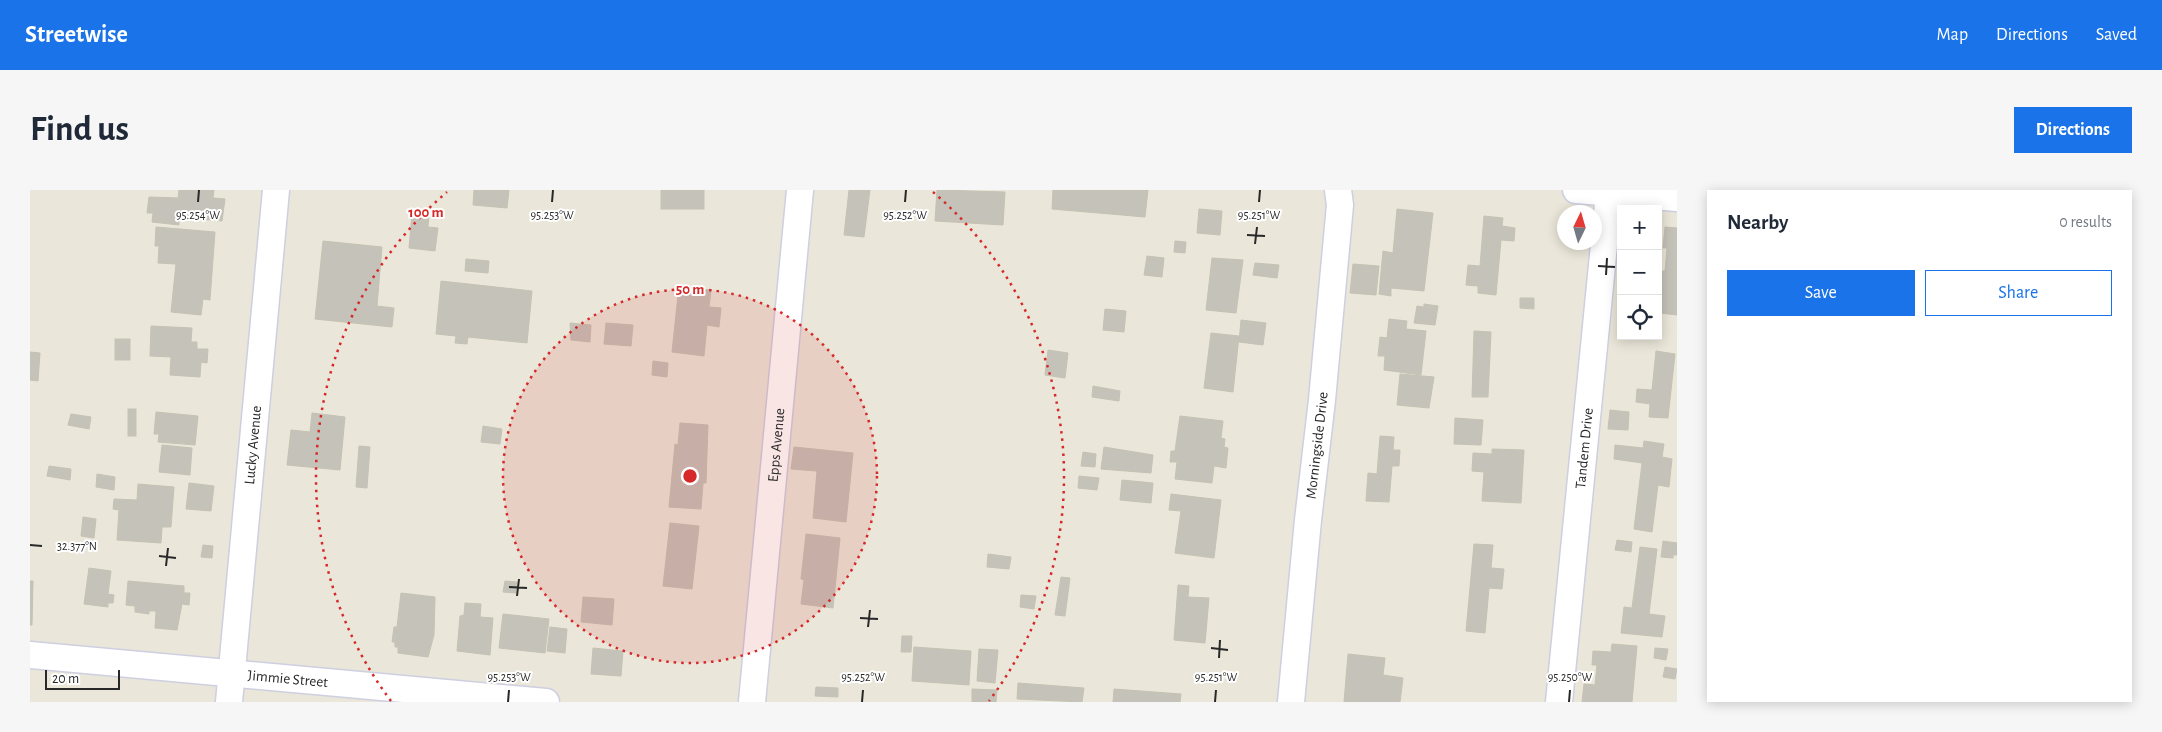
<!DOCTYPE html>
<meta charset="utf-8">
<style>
body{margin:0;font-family:"Alegreya Sans",sans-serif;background:#f6f6f7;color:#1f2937}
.controls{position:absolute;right:15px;top:15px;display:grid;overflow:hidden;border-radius:0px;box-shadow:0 2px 12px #0003}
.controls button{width:45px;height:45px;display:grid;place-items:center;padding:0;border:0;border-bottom:1px solid #e0e1e3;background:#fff;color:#1f2937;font:25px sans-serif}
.compass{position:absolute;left:1527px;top:15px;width:45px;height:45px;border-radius:50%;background:#fff;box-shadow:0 2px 12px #0003;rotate:5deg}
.scale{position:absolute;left:15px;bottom:12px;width:75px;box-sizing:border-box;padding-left:5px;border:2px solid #282828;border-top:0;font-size:14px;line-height:18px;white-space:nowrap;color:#282828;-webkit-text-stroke:4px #fff;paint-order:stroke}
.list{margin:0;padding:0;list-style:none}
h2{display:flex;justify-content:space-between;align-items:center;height:65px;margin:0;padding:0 20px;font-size:21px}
h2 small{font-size:16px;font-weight:400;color:#747a83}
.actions{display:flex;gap:10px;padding:15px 20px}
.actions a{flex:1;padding:11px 0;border:1px solid #1a73e8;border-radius:0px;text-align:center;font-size:18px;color:#1a73e8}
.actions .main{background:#1a73e8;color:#fff}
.icon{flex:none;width:28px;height:28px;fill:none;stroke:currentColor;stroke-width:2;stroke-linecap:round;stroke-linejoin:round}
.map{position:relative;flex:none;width:1647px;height:512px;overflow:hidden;border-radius:0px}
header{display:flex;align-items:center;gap:30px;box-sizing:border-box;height:70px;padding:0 25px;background:#1a73e8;color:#fff}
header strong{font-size:24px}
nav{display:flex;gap:28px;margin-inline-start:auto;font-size:18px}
.intro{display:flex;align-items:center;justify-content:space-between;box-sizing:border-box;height:120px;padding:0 30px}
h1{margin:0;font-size:35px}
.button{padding:12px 22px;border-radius:0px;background:#1a73e8;color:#fff;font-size:18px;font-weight:700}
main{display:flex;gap:30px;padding:0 30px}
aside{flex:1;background:#fff;border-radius:0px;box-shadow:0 2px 12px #0003}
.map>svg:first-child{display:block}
.building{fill:#c5c2b9;stroke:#c5c2b3}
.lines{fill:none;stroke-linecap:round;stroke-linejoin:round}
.minor-casing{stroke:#cecfe1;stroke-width:29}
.minor{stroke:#fff;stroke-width:26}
.ticks{fill:none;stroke:#282828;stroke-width:2}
.ring{fill:none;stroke:#d62828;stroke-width:2.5;stroke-dasharray:2.5 5}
.labels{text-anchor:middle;stroke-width:4;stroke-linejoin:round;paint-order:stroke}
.street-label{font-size:15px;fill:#282828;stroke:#fff}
.ticks-label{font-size:12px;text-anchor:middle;fill:#282828;stroke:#fff;stroke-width:4;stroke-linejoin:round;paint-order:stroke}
.centre{fill:#d62828;stroke:#fff;stroke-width:2.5}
.ring-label{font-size:15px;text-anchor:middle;font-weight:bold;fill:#d62828;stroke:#fff;stroke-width:4;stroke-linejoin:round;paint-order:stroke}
</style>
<header>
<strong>Streetwise</strong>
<nav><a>Map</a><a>Directions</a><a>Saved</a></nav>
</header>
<div class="intro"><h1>Find us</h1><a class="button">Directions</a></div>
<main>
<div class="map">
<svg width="1647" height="512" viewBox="0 0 1647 512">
<rect width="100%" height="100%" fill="#eae6d9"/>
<g class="building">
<path d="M149,0H184L183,8L195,9L192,31L149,27V35L122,32L123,23H117L119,7L148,8Z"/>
<path d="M444,0H479L477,18L443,15Z"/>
<rect x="631" y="0" width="43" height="19"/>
<path d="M819,0H840L834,47L814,45Z"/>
<path d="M907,0L975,2L973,35L905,31Z"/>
<path d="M1023,0H1118L1115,27L1022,19Z"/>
<path d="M1169,19L1192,21L1190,45L1167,43Z"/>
<path d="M1367,19L1403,23L1394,101L1361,98V106L1349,104L1353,61L1363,63Z"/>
<path d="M382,23L399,24L398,37L408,38L405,61L379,58Z"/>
<path d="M1454,26L1473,28L1472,36L1485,38L1484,51L1471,50L1466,105L1448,103V96L1436,95L1438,75L1450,76Z"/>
<path d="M126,37L185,42L180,110L173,109L171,125L141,122L146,74L128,73L129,56H125Z"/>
<path d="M1635,37L1647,38V125L1630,123L1632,104H1628V81H1635L1637,58H1633Z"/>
<path d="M293,51L352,57L347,116L364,118L362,137L285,129Z"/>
<path d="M1145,51L1156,52L1155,63L1144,62Z"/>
<path d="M1117,66L1134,68L1132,87L1114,85Z"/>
<path d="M1182,68L1213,70L1206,123L1176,120Z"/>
<path d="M436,69L459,71L458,83L435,81Z"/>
<path d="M1225,73L1249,75L1247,88L1223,85Z"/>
<path d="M1323,74L1349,76L1346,105L1320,103Z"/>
<path d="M411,91L502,101L497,153L438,147L437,154L425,153L426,146L406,144Z"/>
<path d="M649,96L681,100L679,117L691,118L689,137L677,135L674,166L642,162Z"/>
<path d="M1490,108H1504V119L1490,118Z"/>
<path d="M1394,114L1408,116L1405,135L1384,133L1387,116L1394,117Z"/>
<path d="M1075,119L1096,121L1094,142L1073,140Z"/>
<path d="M1359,129L1377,131L1376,139L1396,141L1391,185L1354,180L1355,166H1348L1350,147L1357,148Z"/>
<path d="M1211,130L1236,133L1233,155L1209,152Z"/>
<path d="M540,133L561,135L560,152L541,150Z"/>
<path d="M576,133L603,135L601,156L574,154Z"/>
<path d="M121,136L162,138L161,152H167V159H178L177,173L171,172L170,187L140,185L141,167L120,166Z"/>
<path d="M1444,141L1461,142L1458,207H1442Z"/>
<path d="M1181,143L1209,146L1203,202L1174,198Z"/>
<rect x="85" y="149" width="15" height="21"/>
<path d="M1018,160L1038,163L1035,188L1015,185Z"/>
<path d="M1626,161L1645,164L1638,228L1619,227L1620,214L1606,212L1607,199L1622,200Z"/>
<path d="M0,162L10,163L8,191L0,190Z"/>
<path d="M623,171L638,173L637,187L622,185Z"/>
<path d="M1370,184L1404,187L1399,218L1367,215Z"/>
<path d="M1063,196L1090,201L1089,211L1062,207Z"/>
<rect x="98" y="219" width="8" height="27"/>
<path d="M1580,220L1599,222L1598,240L1578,239Z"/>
<path d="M126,222L168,226L165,255L128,252L129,244H124Z"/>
<path d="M282,223L315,227L310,280L257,275L261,240L280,242Z"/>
<path d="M41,224L61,227L59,239L38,235Z"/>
<path d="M1150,226L1193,231L1191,248L1195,249L1194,257L1198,258L1196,278L1184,276L1182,293L1145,289L1147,272H1140L1141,261H1145Z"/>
<path d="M1425,228L1453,230L1451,255L1424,254Z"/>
<path d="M650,233L678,235L676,293H673L671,319L639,317L645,254L648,255Z"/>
<path d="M453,236L472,239L470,254L451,252Z"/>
<path d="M1350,246L1364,247L1363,260H1370L1369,276H1362L1359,312L1336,311L1338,283L1347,284Z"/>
<path d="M1614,251L1634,254L1632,267L1642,269L1639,297L1628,295L1622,342L1604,339L1612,273L1584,269L1585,255L1613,258Z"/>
<path d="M132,255L162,258L160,285L129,282Z"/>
<path d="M329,256L340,257L337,298L326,297Z"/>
<path d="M764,257L823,263L816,332L783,328L787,281L761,279Z"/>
<path d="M1074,257L1123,265L1121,283L1071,279Z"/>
<path d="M1462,259L1494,260L1491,313L1452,311L1454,282L1442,281L1443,263L1462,264Z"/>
<path d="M1053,262L1066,264L1065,277L1051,276Z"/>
<path d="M19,276L41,279L40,290L17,286Z"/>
<path d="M67,284L85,287L84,300L66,297Z"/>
<path d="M1049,286L1069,288L1067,300L1048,298Z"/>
<path d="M1092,290L1123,293L1121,313L1090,310Z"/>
<path d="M159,293L184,296L181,321L156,319Z"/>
<path d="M108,294L144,297L141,337H132L131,353L87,350L89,320L83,319L84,309L107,310Z"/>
<path d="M1141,304L1191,310L1184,368L1145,363L1151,321L1139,320Z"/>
<path d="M53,327L66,329L64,348L51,346Z"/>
<path d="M640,333L669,336L662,399L633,396Z"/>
<path d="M776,344L810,348L803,418L771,414L774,390L771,389Z"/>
<path d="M1587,350L1602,352L1601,362L1585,360Z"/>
<path d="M1633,351L1647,353V365H1643V368L1631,367Z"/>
<path d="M1444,354L1463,355L1461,378L1474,379L1472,399L1459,398L1455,443L1436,441Z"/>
<path d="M173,355L183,356L182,368L171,367Z"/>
<path d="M1610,357L1627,359L1619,424L1635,426L1632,447L1591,443L1594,417L1602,418Z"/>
<path d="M958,364L981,367L979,379L957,377Z"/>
<path d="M59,378L81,381L78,404L84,405L83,413H78V417L54,414Z"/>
<path d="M1031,387L1040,388L1035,426L1025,425Z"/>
<path d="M0,391H3L2,435H0Z"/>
<path d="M98,391L154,396V403H160L159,415L152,414L147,440L125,438L126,421H119V424L105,422V416L96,415Z"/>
<path d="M475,391L487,392L486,403L473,402Z"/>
<path d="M1148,395L1159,396L1158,407L1179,408L1175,453L1144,450Z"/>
<path d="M371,403L405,407L404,445L398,467L368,463V457H365V452H362L364,437H367Z"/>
<path d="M991,405L1006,406L1004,419L990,417Z"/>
<path d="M553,407L584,409L582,435L551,432Z"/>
<path d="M435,413L451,414L450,427L463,428L460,465L427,461L430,426L434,425Z"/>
<path d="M473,424L519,429L515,463L469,458Z"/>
<path d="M520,437L537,439L535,463L517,461Z"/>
<path d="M872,446H882L881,462H871Z"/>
<path d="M1582,454L1607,456L1602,512H1552L1554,494L1565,495L1567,475H1562L1563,461L1581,462Z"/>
<path d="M884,457L941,461L939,495L882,491Z"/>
<path d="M563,458L593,461L591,486L561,484Z"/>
<path d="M1625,458L1638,459L1636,470L1624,468Z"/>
<path d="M949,459L968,460L965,493L947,491Z"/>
<path d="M1318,464L1355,468L1353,485L1373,488L1370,512H1314Z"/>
<path d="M1635,477L1647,479L1645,489L1633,487Z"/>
<path d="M988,493L1054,498L1052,512L987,509Z"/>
<path d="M786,497L808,498V507L785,506Z"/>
<path d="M942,499L967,500L966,512H942Z"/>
<path d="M1084,499L1151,504L1150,512H1083Z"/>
</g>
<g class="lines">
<defs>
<g id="minor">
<path d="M1546,0L1647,8"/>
<path id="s1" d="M0,465L516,512"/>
<path id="s2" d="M199,512L246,0"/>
<path id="s3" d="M722,512L770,0"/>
<path id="s4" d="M1261,512L1278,330L1292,210L1310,15L1308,0"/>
<path id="s5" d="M1529,512L1579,4"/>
</g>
</defs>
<use href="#minor" class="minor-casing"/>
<use href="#minor" class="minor"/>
</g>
<path class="ticks" d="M168,12L169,0M522,12L523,0M875,12L876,0M1229,12L1230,0M1217,45L1235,46M1225,54L1227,37M1568,76L1585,77M1576,85L1577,68M0,355L12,356M129,366L146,368M136,376L138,358M479,397L497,398M487,406L489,389M830,428L848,429M838,437L840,420M1181,458L1198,460M1189,468L1190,450M478,512L479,500M832,512L833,500M1185,512L1186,500M1539,512L1540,500"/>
<circle cx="660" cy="286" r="187" fill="#d62828" fill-opacity=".12"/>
<g class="ring">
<circle cx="660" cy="286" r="187"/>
<path d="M361 511A374 374 0 0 1 417 2M903 2A374 374 0 0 1 959 511"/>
</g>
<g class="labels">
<g class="street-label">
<text dy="5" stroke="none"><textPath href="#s2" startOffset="258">Lucky Avenue</textPath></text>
<text dy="5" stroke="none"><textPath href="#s3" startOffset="258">Epps Avenue</textPath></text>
<text dy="5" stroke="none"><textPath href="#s4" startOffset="258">Morningside Drive</textPath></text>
<text dy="5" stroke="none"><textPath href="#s5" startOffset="255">Tandem Drive</textPath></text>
<text dy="5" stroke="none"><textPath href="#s1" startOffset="259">Jimmie Street</textPath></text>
</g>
</g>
<g class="ticks-label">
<text x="168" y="29">95.254°W</text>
<text x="522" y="29">95.253°W</text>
<text x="875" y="29">95.252°W</text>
<text x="1229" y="29">95.251°W</text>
<text x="47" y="360">32.377°N</text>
<text x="479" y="491">95.253°W</text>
<text x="833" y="491">95.252°W</text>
<text x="1186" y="491">95.251°W</text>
<text x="1540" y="491">95.250°W</text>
</g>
<circle cx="660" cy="286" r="8" class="centre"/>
<g class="ring-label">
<text x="396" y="27">100 m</text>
<text x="660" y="104">50 m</text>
</g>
</svg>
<div class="controls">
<button>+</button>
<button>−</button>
<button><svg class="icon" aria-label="locate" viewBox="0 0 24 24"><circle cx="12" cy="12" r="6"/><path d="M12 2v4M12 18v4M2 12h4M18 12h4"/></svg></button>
</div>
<svg class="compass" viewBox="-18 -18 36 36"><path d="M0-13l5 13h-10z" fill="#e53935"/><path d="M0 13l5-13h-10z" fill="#747a83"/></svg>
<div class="scale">20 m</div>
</div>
<aside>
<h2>Nearby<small>0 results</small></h2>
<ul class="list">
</ul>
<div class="actions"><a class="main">Save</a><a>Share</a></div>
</aside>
</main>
